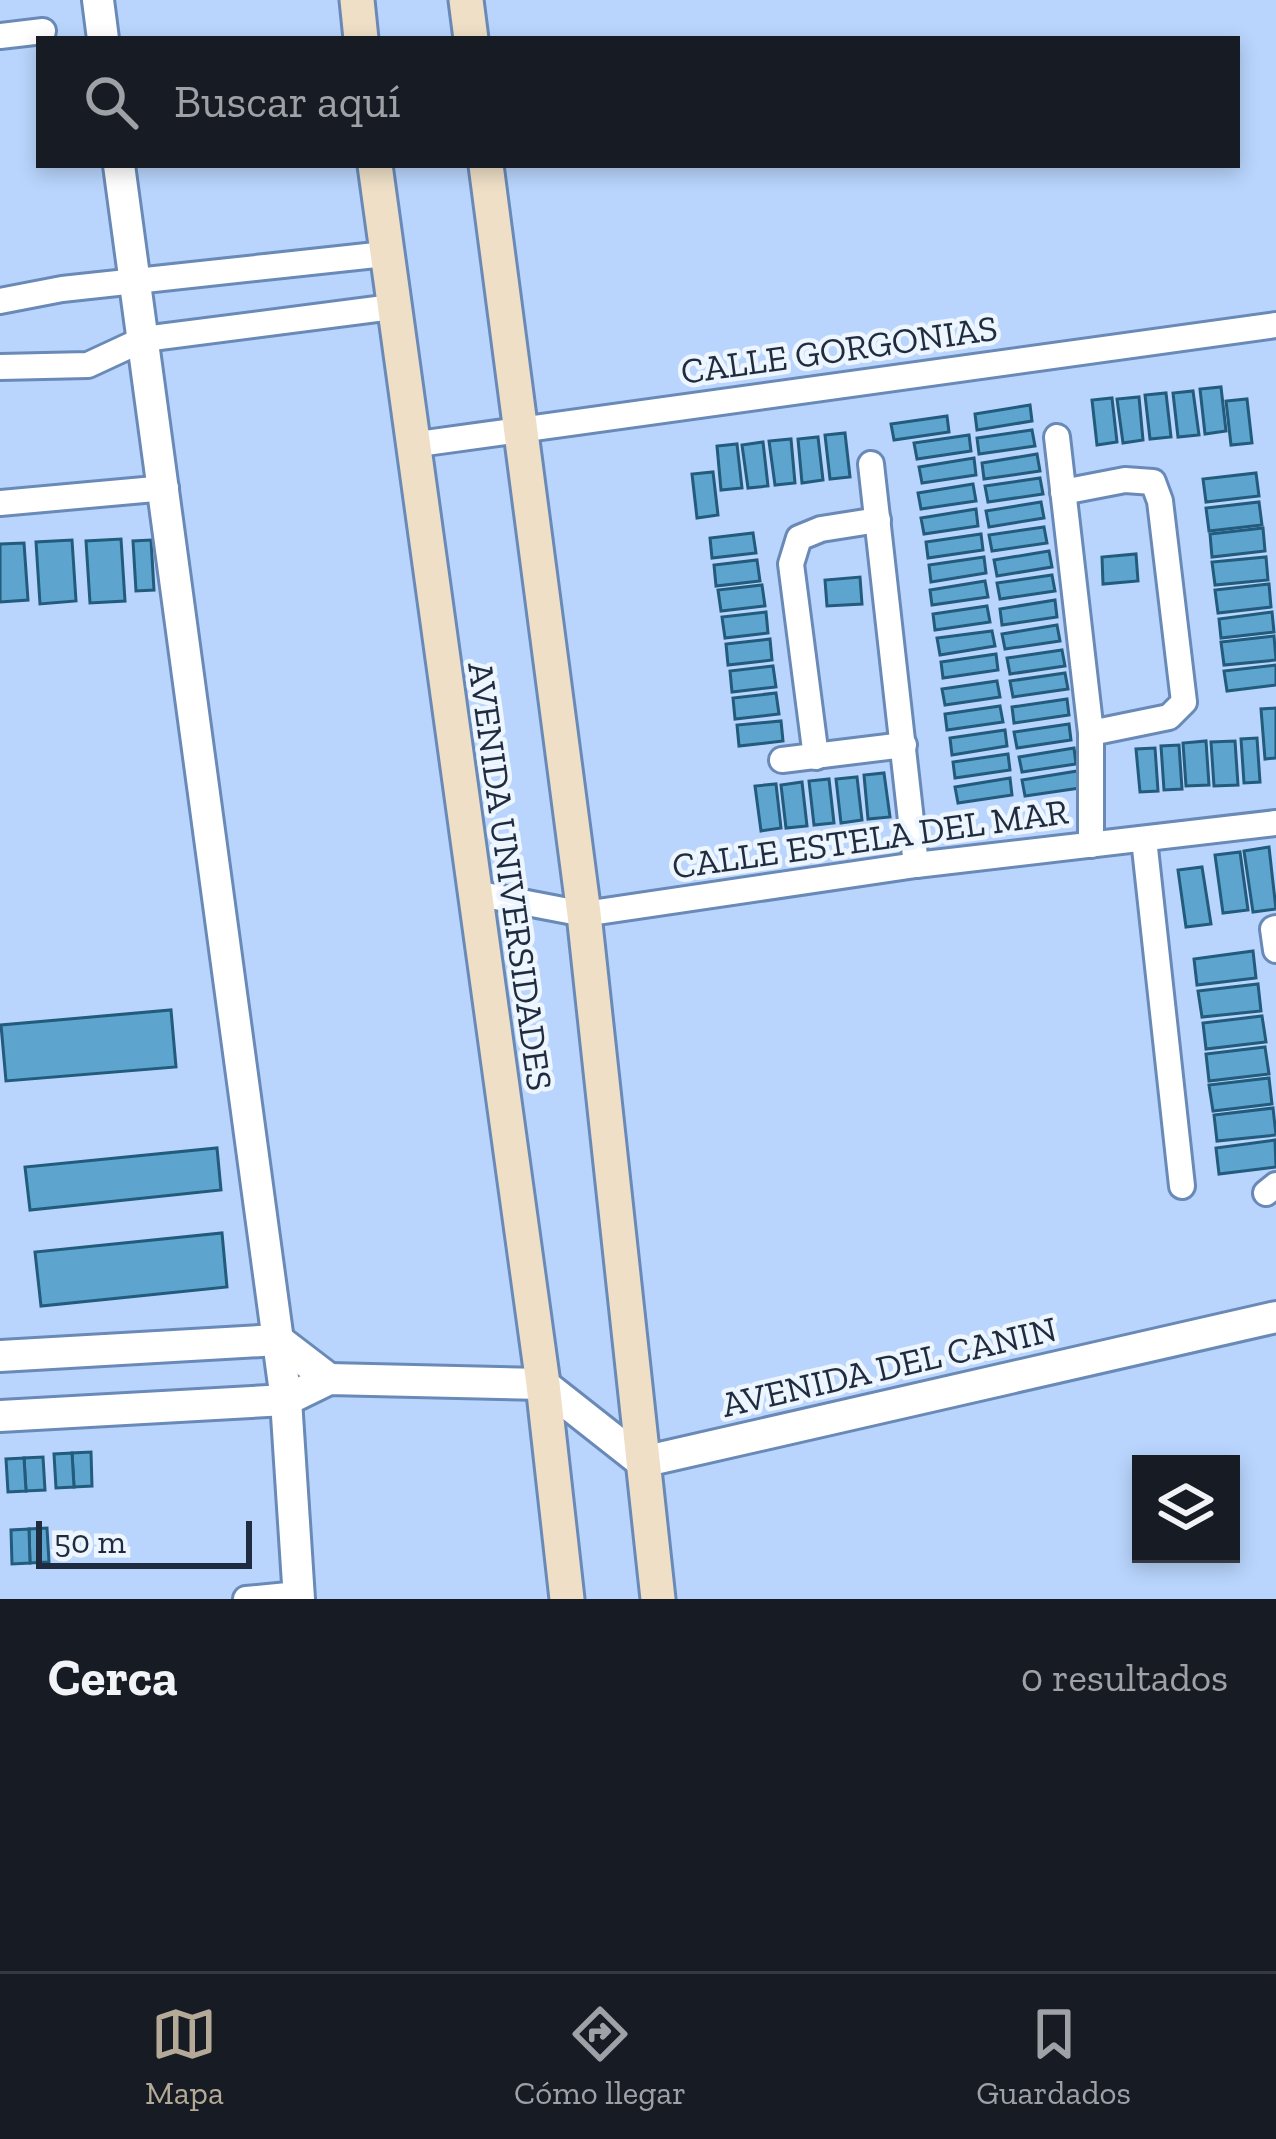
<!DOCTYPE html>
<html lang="es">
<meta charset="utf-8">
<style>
body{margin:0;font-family:"Zilla Slab",serif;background:#20242c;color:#f1f3f6}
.controls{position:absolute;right:36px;bottom:36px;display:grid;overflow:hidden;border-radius:0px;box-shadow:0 6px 18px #0003}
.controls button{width:108px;height:108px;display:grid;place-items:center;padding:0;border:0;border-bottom:3px solid #363941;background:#171b24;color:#f1f3f6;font:60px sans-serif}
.scale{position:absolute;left:36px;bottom:30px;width:216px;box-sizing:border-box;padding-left:12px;border:6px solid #1f2c3f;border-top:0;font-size:33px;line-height:42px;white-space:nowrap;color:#1f2c3f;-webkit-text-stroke:9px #edf5ff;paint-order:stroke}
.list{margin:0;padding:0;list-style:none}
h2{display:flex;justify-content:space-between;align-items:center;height:156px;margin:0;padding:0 48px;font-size:51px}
h2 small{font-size:39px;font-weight:400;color:#9ea1a6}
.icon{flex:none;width:66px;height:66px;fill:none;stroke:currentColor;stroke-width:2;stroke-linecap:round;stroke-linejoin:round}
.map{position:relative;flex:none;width:1276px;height:1599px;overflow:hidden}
.search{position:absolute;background:#171b24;box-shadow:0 6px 18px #0003;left:36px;right:36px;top:36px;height:132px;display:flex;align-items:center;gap:30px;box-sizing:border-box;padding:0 42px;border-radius:0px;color:#9ea1a6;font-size:45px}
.sheet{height:372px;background:#171b24}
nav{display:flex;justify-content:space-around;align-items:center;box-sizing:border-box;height:168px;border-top:3px solid #363941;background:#171b24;font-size:33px;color:#9ea1a6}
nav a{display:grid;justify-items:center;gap:6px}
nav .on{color:#b5aa97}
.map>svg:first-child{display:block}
.building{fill:#5da4cf;stroke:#225b7b;stroke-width:3}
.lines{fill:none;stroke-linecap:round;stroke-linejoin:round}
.minor-casing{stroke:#6989b7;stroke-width:30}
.tertiary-casing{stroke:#6989b7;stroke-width:36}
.secondary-casing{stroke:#6989b7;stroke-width:39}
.minor{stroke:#fff;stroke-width:24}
.tertiary{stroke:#fff;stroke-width:30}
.secondary{stroke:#eedfc6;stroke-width:33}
.labels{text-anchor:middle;stroke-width:9;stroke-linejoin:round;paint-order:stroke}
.street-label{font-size:36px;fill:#1f2c3f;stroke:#edf5ff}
</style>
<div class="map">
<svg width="1276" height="1599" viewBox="0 0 1276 1599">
<rect width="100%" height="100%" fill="#b9d5fd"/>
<g class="building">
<path d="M1221,387L1226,431L1205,434L1200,389Z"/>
<path d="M1193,391L1199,435L1178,437L1173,393Z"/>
<path d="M1166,393L1171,437L1150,439L1145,395Z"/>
<path d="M1139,397L1143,440L1123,443L1117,399Z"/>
<path d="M1112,398L1117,442L1097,445L1092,400Z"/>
<path d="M1247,399L1252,443L1231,445L1226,401Z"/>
<path d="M1030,405L1032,421L977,430L975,414Z"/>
<path d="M947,416L949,432L894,440L891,424Z"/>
<path d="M1032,430L1035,446L979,454L977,438Z"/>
<path d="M845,433L850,477L830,479L825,435Z"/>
<path d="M969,435L971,451L917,459L914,443Z"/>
<path d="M818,437L823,480L802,483L798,439Z"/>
<path d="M791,439L795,483L775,485L769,441Z"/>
<path d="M763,442L768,486L748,488L742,445Z"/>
<path d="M737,444L742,488L721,490L717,446Z"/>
<path d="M1037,454L1040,471L984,479L982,463Z"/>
<path d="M974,458L976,475L922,483L919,467Z"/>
<path d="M713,472L718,515L697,518L692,474Z"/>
<path d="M1256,473L1259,496L1206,502L1203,479Z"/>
<path d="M1040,478L1043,494L988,502L985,486Z"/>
<path d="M973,484L976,501L921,509L918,493Z"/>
<path d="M1041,502L1044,518L989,527L986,511Z"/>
<path d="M1259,502L1262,525L1209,531L1206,508Z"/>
<path d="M976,509L978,526L924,534L921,518Z"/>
<path d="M1044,527L1047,543L992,551L989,535Z"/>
<path d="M1263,528L1265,551L1212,557L1210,534Z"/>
<path d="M753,533L756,553L712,558L710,538Z"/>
<path d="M981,534L983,550L928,558L926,542Z"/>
<path d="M121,539L125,601L90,603L86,541Z"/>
<path d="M72,540L76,601L40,604L36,542Z"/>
<path d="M151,540L154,590L136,591L133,541Z"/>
<path d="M24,543L28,600L0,602V544Z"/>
<path d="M1049,551L1052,567L997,576L994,560Z"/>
<path d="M1136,554L1138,581L1103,584L1102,557Z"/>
<path d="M984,557L986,573L931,582L929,565Z"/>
<path d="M1266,557L1268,580L1215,585L1212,562Z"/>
<path d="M757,560L760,581L716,586L714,565Z"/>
<path d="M1052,575L1055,591L1000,599L997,583Z"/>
<path d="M860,577L862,604L827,606L825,580Z"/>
<path d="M985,581L988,597L932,605L930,590Z"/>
<path d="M1269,584L1271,607L1218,613L1215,590Z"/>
<path d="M762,585L765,606L721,611L718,590Z"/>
<path d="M1055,600L1057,617L1002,625L1000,609Z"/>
<path d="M987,606L990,622L935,630L933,614Z"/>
<path d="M766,612L768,633L725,638L722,617Z"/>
<path d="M1272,612L1274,632L1221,638L1219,619Z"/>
<path d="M1057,625L1060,641L1005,649L1002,634Z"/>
<path d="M992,631L995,646L940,655L937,638Z"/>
<path d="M1274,636L1276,660L1224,665L1221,642Z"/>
<path d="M770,639L772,660L728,665L726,644Z"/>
<path d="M1062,650L1065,666L1010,674L1007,658Z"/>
<path d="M996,654L998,670L943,678L941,662Z"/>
<path d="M1276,665V685L1227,691L1224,671Z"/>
<path d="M773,666L776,687L732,692L730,671Z"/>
<path d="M1065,673L1068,689L1013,697L1010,681Z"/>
<path d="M997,681L1000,697L945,705L942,689Z"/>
<path d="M776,693L779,714L735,719L733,698Z"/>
<path d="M1067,699L1069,715L1014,723L1012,707Z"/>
<path d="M1000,706L1003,722L947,730L945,714Z"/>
<path d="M1276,708V758L1265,759L1261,709Z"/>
<path d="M781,721L783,741L739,746L737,725Z"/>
<path d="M1069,724L1071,740L1017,748L1014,732Z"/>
<path d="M1005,730L1007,746L952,755L950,738Z"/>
<path d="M1257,738L1260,782L1244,783L1241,739Z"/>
<path d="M1206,741L1209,785L1186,786L1183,743Z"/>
<path d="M1235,741L1238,785L1214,786L1211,742Z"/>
<path d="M1179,745L1182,789L1164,790L1161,746Z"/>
<path d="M1074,748L1076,764L1022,772L1019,757Z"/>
<path d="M1155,748L1158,791L1140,792L1136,749Z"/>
<path d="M1008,754L1010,770L955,778L953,762Z"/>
<path d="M1077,771L1080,788L1025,796L1022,780Z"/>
<path d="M884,773L890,817L868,819L864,775Z"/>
<path d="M857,777L862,820L841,823L836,779Z"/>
<path d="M1010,778L1012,795L958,803L955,787Z"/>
<path d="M829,779L834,823L814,825L809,781Z"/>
<path d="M802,782L807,826L786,828L781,785Z"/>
<path d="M776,784L781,828L761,831L755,786Z"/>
<path d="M1269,847L1276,909L1253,912L1244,851Z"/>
<path d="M1240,852L1248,910L1223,913L1215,855Z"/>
<path d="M1202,867L1211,924L1186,927L1178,870Z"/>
<path d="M1253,951L1256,978L1197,985L1194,959Z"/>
<path d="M1258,984L1261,1011L1202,1017L1198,991Z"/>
<path d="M171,1010L176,1067L6,1081L1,1025Z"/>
<path d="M1262,1016L1266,1042L1206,1049L1203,1023Z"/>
<path d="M1265,1047L1269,1074L1209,1081L1206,1054Z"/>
<path d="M1269,1078L1272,1104L1213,1111L1209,1085Z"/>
<path d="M1273,1108L1276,1135L1217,1141L1214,1115Z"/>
<path d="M1275,1140L1276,1167L1219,1174L1216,1148Z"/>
<path d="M217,1148L221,1190L30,1210L25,1167Z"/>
<path d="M222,1233L227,1287L41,1306L35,1252Z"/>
<path d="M91,1452L92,1486L74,1487L72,1453Z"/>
<path d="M72,1453L74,1487L56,1488L54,1454Z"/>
<path d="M43,1457L45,1490L26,1491L24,1458Z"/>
<path d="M24,1458L26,1491L8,1492L6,1459Z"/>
<path d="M47,1528L49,1562L30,1563L29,1529Z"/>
<path d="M29,1529L30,1563L12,1564L11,1530Z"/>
</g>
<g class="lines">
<defs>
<g id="minor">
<path d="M0,36L43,31"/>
<path d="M0,301L62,289L385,254"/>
<path d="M0,367L88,365L144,339L392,307"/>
<path d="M1057,437L1091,733V845"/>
<path d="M411,445L1276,325"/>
<path d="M871,464L916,865"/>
<path d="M1063,492L1125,480L1153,482L1160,501L1184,702L1169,717L1091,733"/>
<path d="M0,503L166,488"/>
<path d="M816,757L791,564L799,538L821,529L878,520"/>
<path d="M782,760L904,745"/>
<path d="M1144,839L1182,1186"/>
<path d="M475,893L584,914L916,865L1276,823"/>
<path d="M1276,928L1273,929L1276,950"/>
<path d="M1266,1193L1276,1185"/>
<path d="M246,1599L298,1594"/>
</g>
<g id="tertiary">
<path d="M98,0L103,39"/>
<path d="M119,165L286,1400L299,1599"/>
<path d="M0,1356L278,1340L329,1379"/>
<path d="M0,1416L286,1400L329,1379L543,1384L642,1462L1276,1317"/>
</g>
<g id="secondary">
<path d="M357,0L361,39"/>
<path d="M466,0L471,39"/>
<path d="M375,165L543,1384L567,1599"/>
<path d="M486,165L584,914L658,1599"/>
</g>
</defs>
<use href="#minor" class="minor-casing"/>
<use href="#tertiary" class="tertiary-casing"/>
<use href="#secondary" class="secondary-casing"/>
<use href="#minor" class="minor"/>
<use href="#tertiary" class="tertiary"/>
<use href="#secondary" class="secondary"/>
</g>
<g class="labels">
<g class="street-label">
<text transform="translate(839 349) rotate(-8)" y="13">CALLE GORGONIAS</text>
<text transform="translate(870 838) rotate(-8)" y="13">CALLE ESTELA DEL MAR</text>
<text transform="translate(511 876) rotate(82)" y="13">AVENIDA UNIVERSIDADES</text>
<text transform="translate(889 1366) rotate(-13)" y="13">AVENIDA DEL CANIN</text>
</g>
</g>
</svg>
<div class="controls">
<button><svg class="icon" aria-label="layers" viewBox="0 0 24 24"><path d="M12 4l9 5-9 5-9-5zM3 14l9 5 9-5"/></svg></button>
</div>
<div class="scale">50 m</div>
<div class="search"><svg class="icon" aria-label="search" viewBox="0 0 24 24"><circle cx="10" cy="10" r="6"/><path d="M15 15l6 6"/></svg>Buscar aquí</div>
</div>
<section class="sheet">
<h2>Cerca<small>0 resultados</small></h2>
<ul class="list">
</ul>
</section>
<nav>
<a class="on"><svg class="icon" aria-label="map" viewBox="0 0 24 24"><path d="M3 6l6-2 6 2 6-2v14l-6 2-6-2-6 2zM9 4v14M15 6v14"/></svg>Mapa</a>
<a><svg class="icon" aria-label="directions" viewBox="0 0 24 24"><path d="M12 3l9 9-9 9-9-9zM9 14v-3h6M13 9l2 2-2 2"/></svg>Cómo llegar</a>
<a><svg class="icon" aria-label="saved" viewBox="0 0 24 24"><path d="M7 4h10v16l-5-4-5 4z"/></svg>Guardados</a>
</nav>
